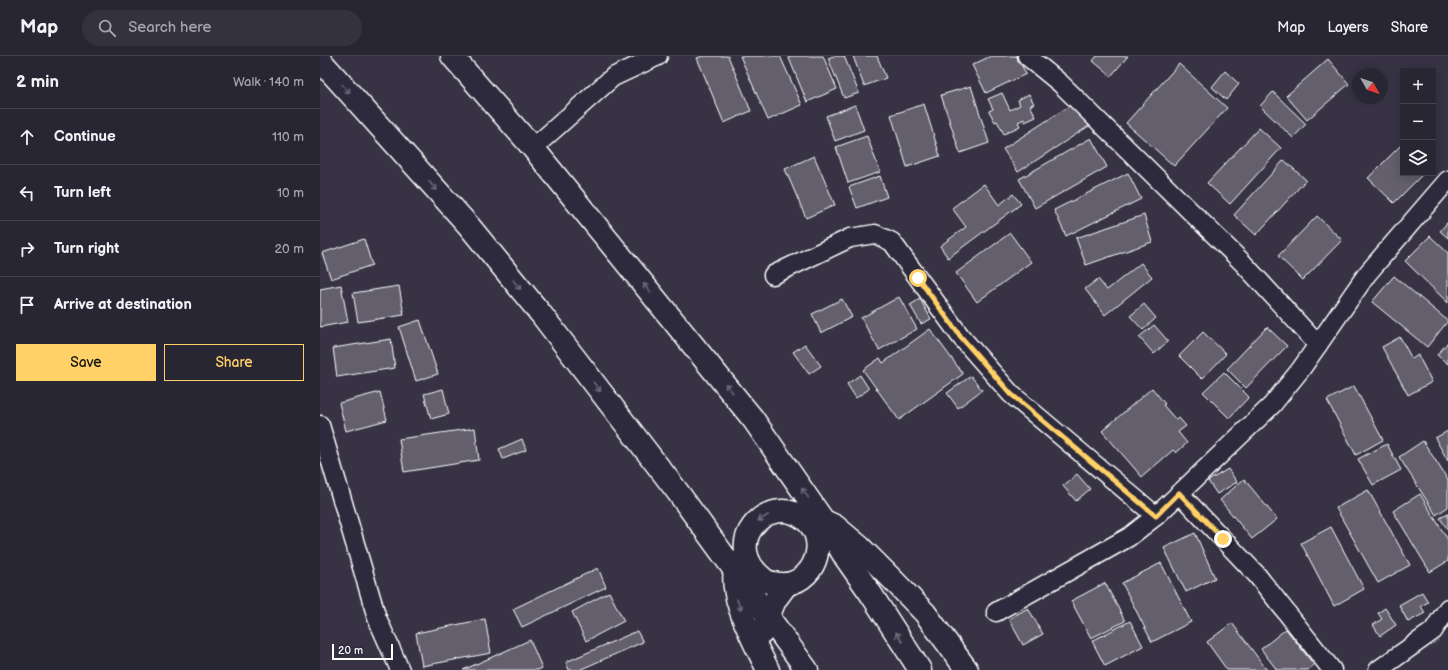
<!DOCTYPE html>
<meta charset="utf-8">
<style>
body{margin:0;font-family:"Balsamiq Sans",sans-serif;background:#353240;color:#f1f3f6}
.controls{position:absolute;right:12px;top:12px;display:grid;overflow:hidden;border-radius:0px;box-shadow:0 2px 10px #0003}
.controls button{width:36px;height:36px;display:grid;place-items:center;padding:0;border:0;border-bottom:1px solid #45434f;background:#292634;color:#f1f3f6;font:20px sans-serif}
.compass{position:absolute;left:1032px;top:12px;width:36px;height:36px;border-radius:50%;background:#292634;box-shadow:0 2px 10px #0003;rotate:130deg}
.scale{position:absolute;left:12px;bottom:10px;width:61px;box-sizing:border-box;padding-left:4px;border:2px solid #fff;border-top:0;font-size:11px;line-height:14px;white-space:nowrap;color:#fff;-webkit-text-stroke:3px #2f2a3d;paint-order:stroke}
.stop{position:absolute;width:12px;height:12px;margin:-9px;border:3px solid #ffd166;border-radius:50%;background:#fff}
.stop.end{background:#ffd166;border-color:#fff;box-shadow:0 1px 4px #0008}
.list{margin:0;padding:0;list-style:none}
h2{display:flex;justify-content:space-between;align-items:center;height:52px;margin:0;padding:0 16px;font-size:17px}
h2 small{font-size:13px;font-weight:400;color:#a5a5ac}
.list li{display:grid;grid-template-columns:26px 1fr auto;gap:12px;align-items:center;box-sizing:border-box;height:56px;padding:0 16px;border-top:1px solid #45434f}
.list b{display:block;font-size:15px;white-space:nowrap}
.list em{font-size:13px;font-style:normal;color:#a5a5ac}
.actions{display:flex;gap:8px;padding:12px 16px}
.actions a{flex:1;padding:9px 0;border:1px solid #ffd166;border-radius:0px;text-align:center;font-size:14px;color:#ffd166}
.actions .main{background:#ffd166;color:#111}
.icon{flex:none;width:22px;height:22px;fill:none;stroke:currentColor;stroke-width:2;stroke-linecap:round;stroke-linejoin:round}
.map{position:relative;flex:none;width:1128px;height:614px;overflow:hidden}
header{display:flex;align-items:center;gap:24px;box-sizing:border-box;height:56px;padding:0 20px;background:#292634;border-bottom:1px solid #45434f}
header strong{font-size:19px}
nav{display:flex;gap:22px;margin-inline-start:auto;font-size:14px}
.search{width:280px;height:36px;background:#353240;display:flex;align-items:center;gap:10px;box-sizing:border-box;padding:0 14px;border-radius:22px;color:#a5a5ac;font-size:15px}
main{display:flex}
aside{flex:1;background:#292634}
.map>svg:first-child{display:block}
.building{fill:#635f6d;stroke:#fff}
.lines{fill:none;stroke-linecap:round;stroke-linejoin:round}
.minor-casing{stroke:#fff;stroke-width:21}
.primary-casing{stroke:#fff;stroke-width:25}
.motorway-casing{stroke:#fff;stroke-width:25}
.minor{stroke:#2f2a3d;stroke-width:18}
.primary{stroke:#2f2a3d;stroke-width:22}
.motorway{stroke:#2f2a3d;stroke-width:22}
.oneway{stroke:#6d6a77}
.route{stroke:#ffd166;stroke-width:5}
</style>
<header>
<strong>Map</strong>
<div class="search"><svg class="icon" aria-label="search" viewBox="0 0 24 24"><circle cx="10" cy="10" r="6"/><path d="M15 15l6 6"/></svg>Search here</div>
<nav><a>Map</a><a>Layers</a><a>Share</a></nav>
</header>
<main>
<aside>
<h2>2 min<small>Walk · 140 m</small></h2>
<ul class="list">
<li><svg class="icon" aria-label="ahead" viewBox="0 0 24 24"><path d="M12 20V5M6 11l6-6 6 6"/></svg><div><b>Continue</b></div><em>110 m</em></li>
<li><svg class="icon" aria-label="left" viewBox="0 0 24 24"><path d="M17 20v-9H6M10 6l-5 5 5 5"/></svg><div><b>Turn left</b></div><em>10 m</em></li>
<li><svg class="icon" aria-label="right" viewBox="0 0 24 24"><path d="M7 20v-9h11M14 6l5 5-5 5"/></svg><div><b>Turn right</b></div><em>20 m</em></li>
<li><svg class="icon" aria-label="arrive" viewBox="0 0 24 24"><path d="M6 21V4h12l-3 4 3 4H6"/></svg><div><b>Arrive at destination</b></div></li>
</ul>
<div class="actions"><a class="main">Save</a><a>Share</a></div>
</aside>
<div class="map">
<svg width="1128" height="614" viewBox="0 0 1128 614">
<rect width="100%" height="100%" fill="#373345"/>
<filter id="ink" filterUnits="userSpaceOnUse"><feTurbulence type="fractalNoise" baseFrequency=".025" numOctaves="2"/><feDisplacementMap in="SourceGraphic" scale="8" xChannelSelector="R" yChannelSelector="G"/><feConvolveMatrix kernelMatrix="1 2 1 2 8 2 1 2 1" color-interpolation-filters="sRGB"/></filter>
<g filter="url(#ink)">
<g class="building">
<path d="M383,0H408L431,55L404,67L377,2Z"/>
<path d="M420,0H460L482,49L448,64Z"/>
<path d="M468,0H503L517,33L487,46Z"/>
<path d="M514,0H524L539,37L524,42L508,2Z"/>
<path d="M533,0H557L566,22L544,30Z"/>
<path d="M671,0H697L706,18L666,37L652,9Z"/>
<path d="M777,0H808L791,20L773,5Z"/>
<path d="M1008,3L1029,28L987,64L966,40Z"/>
<path d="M859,8L907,52L854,110L806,67Z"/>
<path d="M905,15L919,28L906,44L892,31Z"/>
<path d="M651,30L669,87L640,97L621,39Z"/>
<path d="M953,36L986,68L973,82L940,50Z"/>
<path d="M682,37L690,54L700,49L698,44L709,38L714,48L710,49L716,61L705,66L704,63L698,66L700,70L684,78L677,65L675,66L669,55L673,53L668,43Z"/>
<path d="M754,47L769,70L698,116L683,93Z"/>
<path d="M604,48L620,100L587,111L571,59Z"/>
<path d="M535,49L544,74L515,85L506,60Z"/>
<path d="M939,72L961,92L910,148L887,127Z"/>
<path d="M547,80L560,116L528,127L516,91Z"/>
<path d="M771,82L787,111L715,152L699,123Z"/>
<path d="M1083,87V117H1104L1074,147L1048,122Z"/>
<path d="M494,100L515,149L486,162L465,113Z"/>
<path d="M964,104L986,124L936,179L914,159Z"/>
<path d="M808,117L821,143L746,180L734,154Z"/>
<path d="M560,120L567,141L537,152L529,131Z"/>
<path d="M664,128L679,149L693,138L701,148L628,202L620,190L646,171L632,152Z"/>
<path d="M824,159L832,186L766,209L756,182Z"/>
<path d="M997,160L1022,184L983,224L958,200Z"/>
<path d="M1128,166V182L1120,175Z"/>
<path d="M690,177L711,206L657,246L636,217Z"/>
<path d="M1110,180L1128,197V247L1085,205Z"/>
<path d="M44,183L52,209L11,223L2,197Z"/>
<path d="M821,207L832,221L785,259L765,233L778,223L787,234Z"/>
<path d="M1074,220L1128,265L1107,291L1052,246Z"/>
<path d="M21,229L28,266L0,271V233Z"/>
<path d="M79,230L84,259L38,266L33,237Z"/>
<path d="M579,241L597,273L559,294L541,262Z"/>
<path d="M522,243L532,261L501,277L492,258Z"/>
<path d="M600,243L611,263L601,268L590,249Z"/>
<path d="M824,248L836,262L823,274L810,260Z"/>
<path d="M100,264L118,318L96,325L79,271Z"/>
<path d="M834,269L848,285L834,298L819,281Z"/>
<path d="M947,271L967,290L926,332L907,313Z"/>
<path d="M610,273L643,318L579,364L543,314L560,302L563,307Z"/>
<path d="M883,276L906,298L882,323L859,300Z"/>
<path d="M1080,281L1092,303L1098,299L1112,326L1088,339L1062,291Z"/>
<path d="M71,283L75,312L17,321L13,292Z"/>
<path d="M1128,286V308L1117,299Z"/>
<path d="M485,288L501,310L489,318L473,296Z"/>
<path d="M904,316L929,341L909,362L883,336Z"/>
<path d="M540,319L549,333L536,342L527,328Z"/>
<path d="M651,320L662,334L638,352L627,337Z"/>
<path d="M1034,330L1063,384L1036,399L1007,344Z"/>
<path d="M832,332L845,348L843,349L856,364L859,362L866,370L858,376L867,387L856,397L853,394L822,421L782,375Z"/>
<path d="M123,333L129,358L111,363L104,338Z"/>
<path d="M60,336L67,364L26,375L19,347Z"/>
<path d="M155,372L159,404L84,416L79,383Z"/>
<path d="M1128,375V405L1115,382Z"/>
<path d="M202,383L206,394L183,403L179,393Z"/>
<path d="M1103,385L1128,424V451L1116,459L1079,401Z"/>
<path d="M1067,388L1081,414L1053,429L1038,403Z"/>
<path d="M908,413L917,426L897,438L888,425Z"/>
<path d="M757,418L770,433L756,445L743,430Z"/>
<path d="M924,423L957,463L932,483L900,444Z"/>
<path d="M1048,434L1090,509L1058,527L1016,452Z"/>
<path d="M1100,438L1128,484V505L1110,516L1073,455Z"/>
<path d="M1128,458V474L1120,462Z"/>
<path d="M1011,471L1044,533L1014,550L981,487Z"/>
<path d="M875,477L895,522L866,536L844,492Z"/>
<path d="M841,507L871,566L832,586L802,527Z"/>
<path d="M278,512L286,531L202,571L193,553Z"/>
<path d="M785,527L805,565L771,582L751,545Z"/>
<path d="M289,536L304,565L266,585L252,556Z"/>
<path d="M1102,536L1108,546L1101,550L1105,557L1088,566L1079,549Z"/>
<path d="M708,552L723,578L703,589L689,563Z"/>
<path d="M1065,552L1076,569L1060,580L1053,569L1062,563L1058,557Z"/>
<path d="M165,563L171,597L102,610L96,577Z"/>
<path d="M810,565L823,590L785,610L772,585Z"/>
<path d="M912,567L947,614H907L887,586Z"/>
<path d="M966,573L994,609L988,614H957L941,593Z"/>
<path d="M317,575L323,586L259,614H249L246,606Z"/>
<path d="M210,584L222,612L218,614H143Z"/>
</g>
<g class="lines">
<defs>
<g id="minor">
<path d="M707,0L740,27L923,207L998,289"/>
<path d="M213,92L293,21L338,0"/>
<path d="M453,219L530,182L555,178L572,186L641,281L691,338L836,460"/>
<path d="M0,369L57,562L80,614"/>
<path d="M859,437L936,518L1012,614"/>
<path d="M676,556L809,481L836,460L952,349L981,313L1047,218L1128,124"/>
<path d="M1058,614L1113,575L1128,552"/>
</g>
<g id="primary">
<path d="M500,463L515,470L540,491L573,524L605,557L647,614"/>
<path d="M417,507C405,536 435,587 448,614"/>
<path d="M414,514C429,519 452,530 467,528C498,523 509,480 483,462C447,436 398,489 445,524"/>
<path d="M442,577L455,544L467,528"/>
</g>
<g id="motorway">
<path d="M132,0L213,92L433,363L503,464L525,501L551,538L600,614"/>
<path d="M0,4L149,170L221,258L357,435L487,614"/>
</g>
</defs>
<use href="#minor" class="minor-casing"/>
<use href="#primary" class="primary-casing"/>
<use href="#motorway" class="motorway-casing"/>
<use href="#minor" class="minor"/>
<use href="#primary" class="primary"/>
<use href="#motorway" class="motorway"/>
</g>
<defs><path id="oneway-shaft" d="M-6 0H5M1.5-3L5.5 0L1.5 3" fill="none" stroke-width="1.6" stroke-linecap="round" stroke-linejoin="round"/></defs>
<g class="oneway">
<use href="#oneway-shaft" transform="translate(26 33) rotate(48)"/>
<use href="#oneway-shaft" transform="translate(113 130) rotate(48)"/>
<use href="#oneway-shaft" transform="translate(197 229) rotate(51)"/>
<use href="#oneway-shaft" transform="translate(327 232) rotate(-129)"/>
<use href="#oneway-shaft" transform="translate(277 331) rotate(53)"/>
<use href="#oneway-shaft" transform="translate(409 332) rotate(-129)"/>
<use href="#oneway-shaft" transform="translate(485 437) rotate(-125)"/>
<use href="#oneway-shaft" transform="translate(443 462) rotate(150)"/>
<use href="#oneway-shaft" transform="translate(419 549) rotate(70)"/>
<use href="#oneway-shaft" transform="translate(579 581) rotate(-123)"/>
</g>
</g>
<g class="lines" filter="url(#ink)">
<path class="route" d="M598,222L641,281L691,338L836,460L859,437L903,483"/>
</g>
</svg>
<div class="controls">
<button>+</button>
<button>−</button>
<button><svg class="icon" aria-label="layers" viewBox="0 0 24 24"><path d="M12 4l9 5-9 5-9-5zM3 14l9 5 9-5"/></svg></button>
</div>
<svg class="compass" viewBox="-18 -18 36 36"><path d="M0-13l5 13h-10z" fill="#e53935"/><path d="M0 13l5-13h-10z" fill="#a5a5ac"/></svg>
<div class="scale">20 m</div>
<div class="stop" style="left:598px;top:222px"></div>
<div class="stop end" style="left:903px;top:483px"></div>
</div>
</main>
